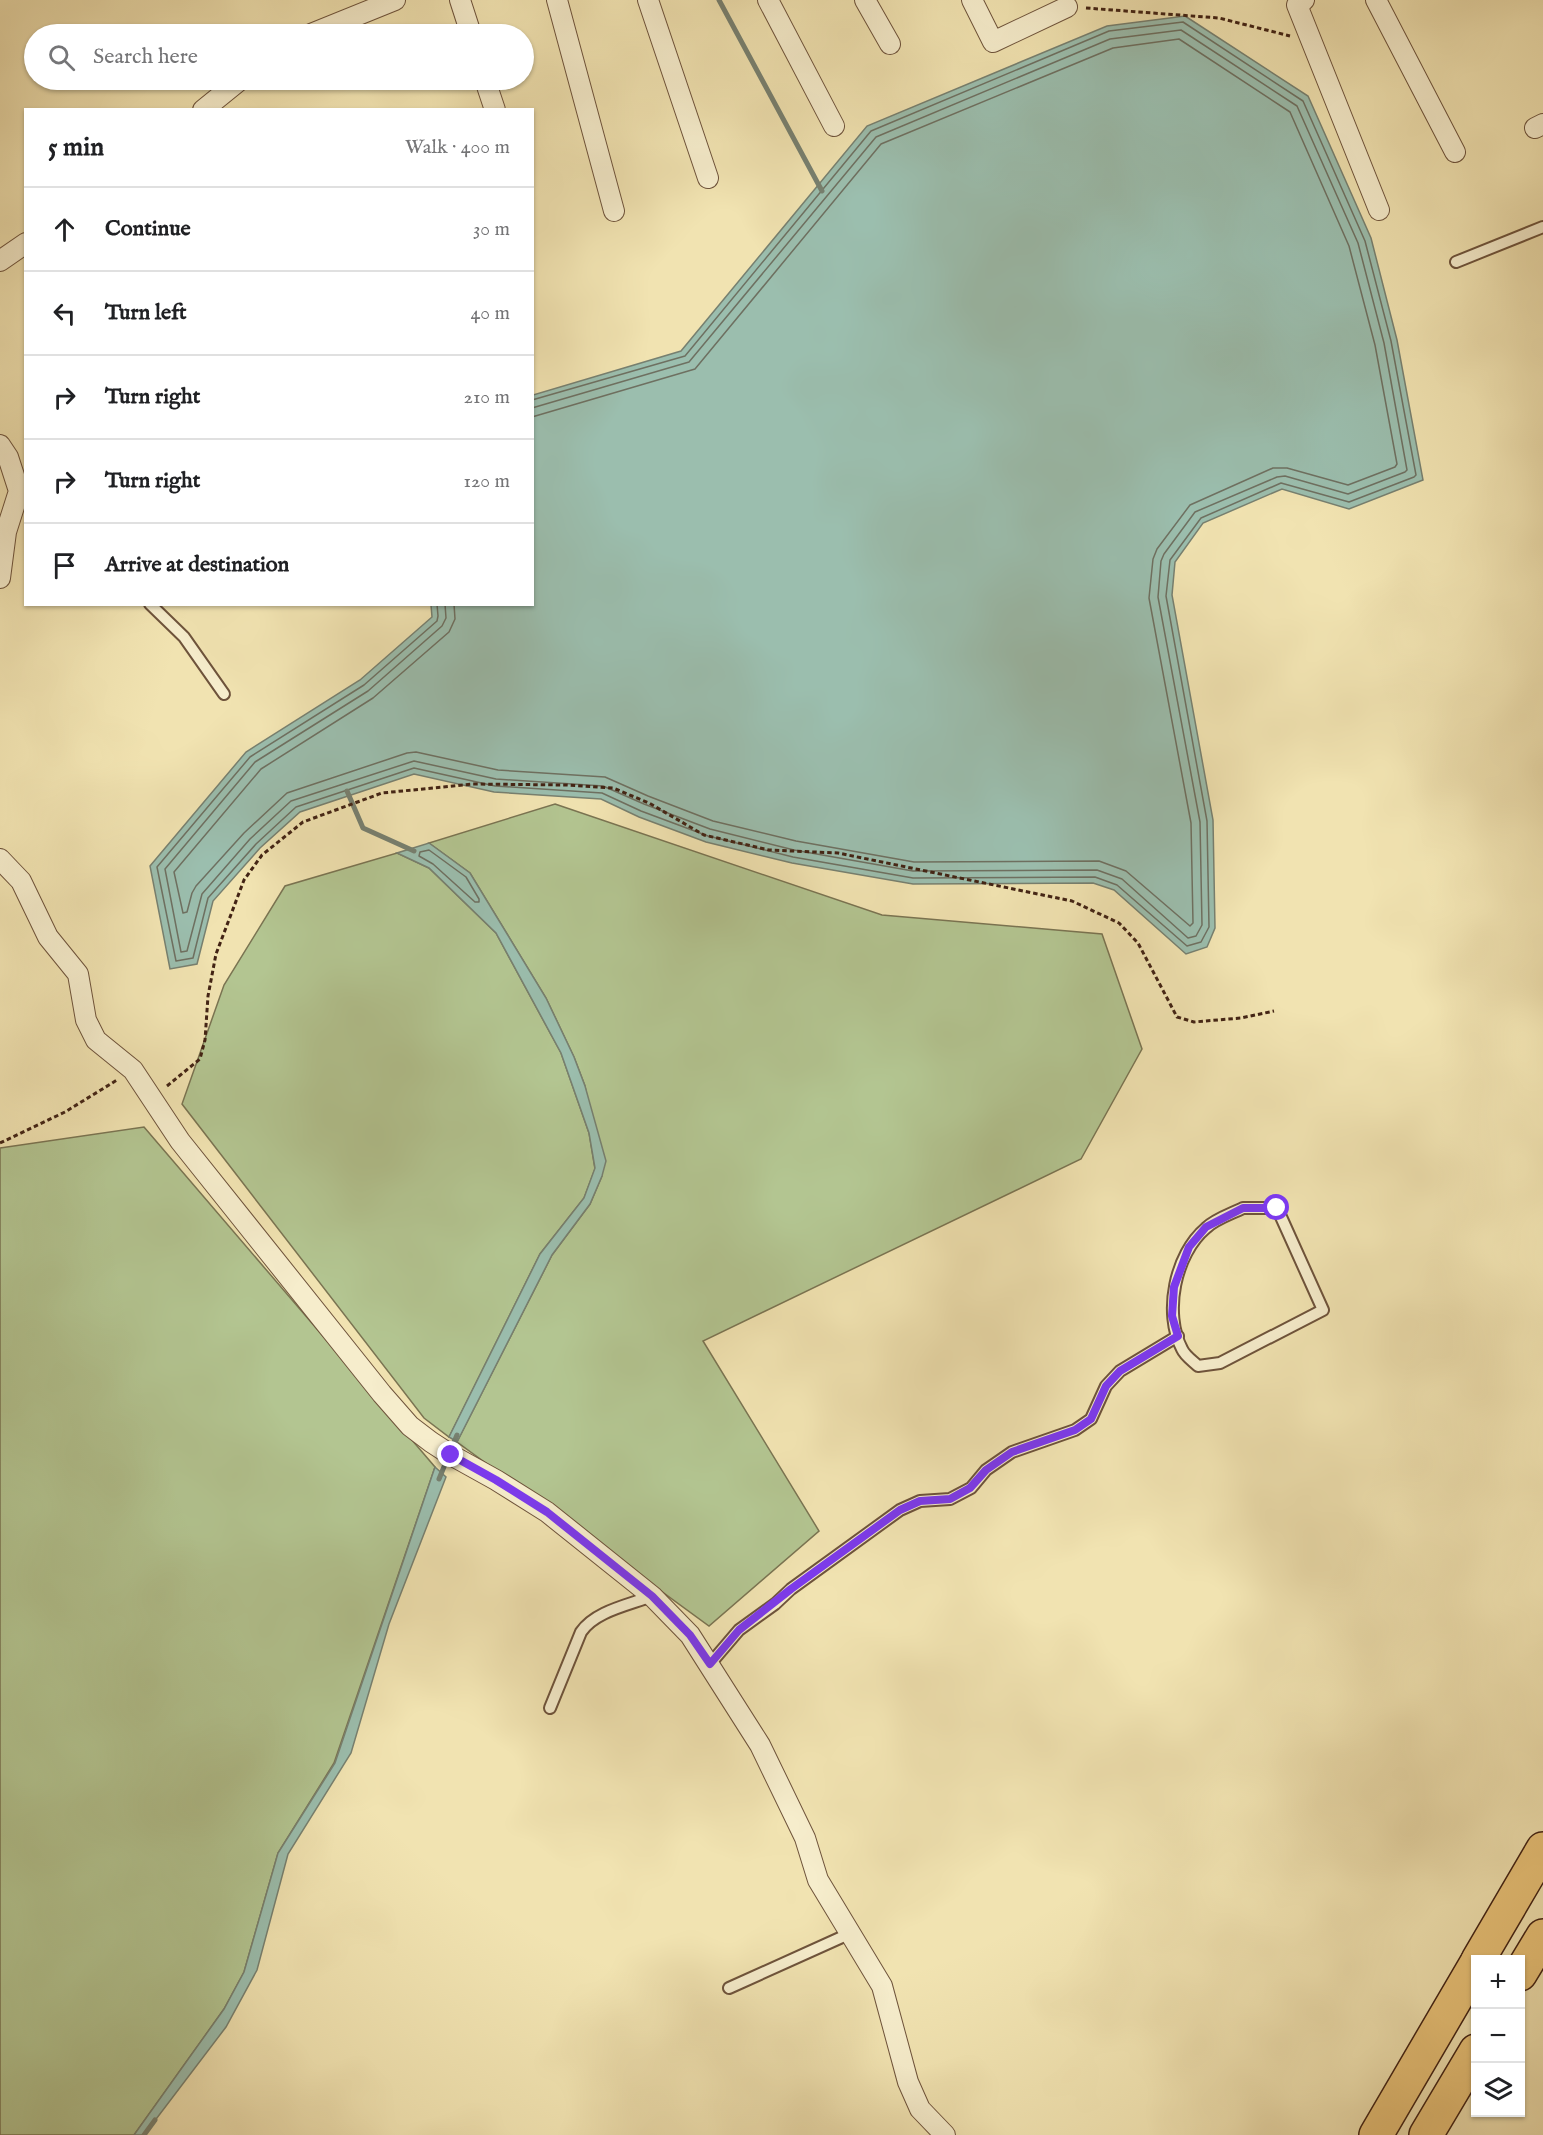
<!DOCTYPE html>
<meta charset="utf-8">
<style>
body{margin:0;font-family:"IM FELL English",serif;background:#f6f6f6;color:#202124}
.controls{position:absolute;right:18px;bottom:18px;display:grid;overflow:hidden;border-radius:0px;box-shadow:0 2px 4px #0004}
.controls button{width:54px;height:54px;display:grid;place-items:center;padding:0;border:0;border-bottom:2px solid #e0e0e0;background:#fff;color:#202124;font:30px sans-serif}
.stop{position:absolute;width:18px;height:18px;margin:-14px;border:4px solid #7c3aed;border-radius:50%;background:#fff}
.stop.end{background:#7c3aed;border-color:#fff;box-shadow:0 2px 6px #0008}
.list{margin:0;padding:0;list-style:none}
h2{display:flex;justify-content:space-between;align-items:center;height:78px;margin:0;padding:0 24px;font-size:26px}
h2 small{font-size:20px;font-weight:400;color:#757577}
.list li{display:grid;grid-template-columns:39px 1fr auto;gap:18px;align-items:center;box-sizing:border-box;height:84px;padding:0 24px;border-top:2px solid #e0e0e0}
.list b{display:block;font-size:22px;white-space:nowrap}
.list em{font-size:20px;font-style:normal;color:#757577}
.icon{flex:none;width:33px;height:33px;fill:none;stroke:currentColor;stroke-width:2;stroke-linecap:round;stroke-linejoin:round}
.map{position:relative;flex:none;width:1543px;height:2135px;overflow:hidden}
.search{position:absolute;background:#fff;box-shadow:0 2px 4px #0004;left:24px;top:24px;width:510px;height:66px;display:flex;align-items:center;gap:15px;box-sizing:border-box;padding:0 21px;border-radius:33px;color:#757577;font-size:22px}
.panel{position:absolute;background:#fff;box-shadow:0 2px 4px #0004;left:24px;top:108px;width:510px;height:498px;border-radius:0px}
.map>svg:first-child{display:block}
.green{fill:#b3c591;stroke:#7a7452;stroke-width:1.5}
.water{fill:#9bbeae;stroke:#778070;stroke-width:1.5}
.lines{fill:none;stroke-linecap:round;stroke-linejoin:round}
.shore{stroke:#6e7061;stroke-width:1.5}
.stream{stroke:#778070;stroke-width:5}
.lane-casing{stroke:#6e533b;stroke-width:14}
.street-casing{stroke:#6e533b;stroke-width:22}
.highway-casing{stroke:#422314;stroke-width:36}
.path{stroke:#422314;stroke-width:3;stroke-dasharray:4.5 3;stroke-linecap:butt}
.lane{stroke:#f6edcc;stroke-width:10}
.street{stroke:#f6edcc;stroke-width:20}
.highway{stroke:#e8c278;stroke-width:33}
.route{stroke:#7c3aed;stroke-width:8}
</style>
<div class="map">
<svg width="1543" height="2135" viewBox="0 0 1543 2135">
<rect width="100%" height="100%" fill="#f1e3b1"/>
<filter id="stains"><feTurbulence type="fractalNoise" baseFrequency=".00333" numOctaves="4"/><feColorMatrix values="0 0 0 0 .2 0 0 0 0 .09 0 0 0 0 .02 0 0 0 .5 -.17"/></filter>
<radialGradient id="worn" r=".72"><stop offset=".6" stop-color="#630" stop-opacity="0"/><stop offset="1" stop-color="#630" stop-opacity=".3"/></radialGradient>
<g class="green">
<path d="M555,804L882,915L1102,934L1142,1049L1081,1159L703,1341L819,1531L709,1626L457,1442L552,1255L590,1204L602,1176L585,1086L574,1057L546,998L470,873L429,843Z"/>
<path d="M397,853L429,868L496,933L561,1053L589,1133L595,1169L584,1198L540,1254L449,1437L424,1418L182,1104L224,985L285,886Z"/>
<path d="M144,1127L435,1467L334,1763L278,1853L244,1972L224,2009L134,2135H0V1148Z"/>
</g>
<g class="water">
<path d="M1185,16L1308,96L1371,238L1397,340L1423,480L1349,509L1282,489L1203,523L1175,562L1172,595L1213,820L1215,928L1207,947L1186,954L1114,890L1093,883L913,884L792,863L706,842L639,817L601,799L494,792L414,774L300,812L260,848L213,901L197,964L170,969L150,866L246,752L360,680L432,617L431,605L532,604L533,395L681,351L867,126L1107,26Z"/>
<path d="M429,843L470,873L546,998L574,1057L585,1086L606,1161L602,1176L590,1204L552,1255L457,1442L449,1437L540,1254L584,1198L595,1168L589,1133L561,1053L496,933L429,868L397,853Z"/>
<path d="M435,1467L446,1477L389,1624L351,1753L288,1854L257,1970L226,2027L144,2135H134L224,2009L244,1972L278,1853L335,1763Z"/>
</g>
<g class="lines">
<g class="shore">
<path d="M437,604L438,616L437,621L364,685L250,757L157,867L176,961L193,958L208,898L256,844L296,807L414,768L495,786L602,793L641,811L708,836L793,857L913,878L1095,877L1117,885L1187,946L1201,942L1209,927L1207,821L1166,596L1170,560L1201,518L1281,483L1349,502L1414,477L1416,475L1391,341L1365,241L1303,101L1183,22L1109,31L871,131L685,356L532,400"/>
<path d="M445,604L446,618L442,626L368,691L255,762L165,869L181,952L187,951L202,894L250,839L291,801L414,761L496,779L603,786L644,804L710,829L794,850L913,871L1097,870L1122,879L1188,938L1196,936L1202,925L1200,822L1158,597L1161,561L1164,554L1195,512L1277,477L1285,476L1348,494L1405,472L1407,470L1384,343L1358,243L1297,106L1181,30L1110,39L876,137L689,362L532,408"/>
<path d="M454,604L455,619L449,632L373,698L261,769L174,872L183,913L187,912L192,893L196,886L244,833L287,793L407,753L416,752L498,770L605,777L648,796L713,821L796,841L914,862L1099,861L1126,871L1190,926L1193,923L1191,823L1149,598L1153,559L1157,549L1190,505L1273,468H1287L1348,485L1395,467L1397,464L1375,345L1349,246L1290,112L1179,39L1113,48L881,144L695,369L532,417"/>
<path d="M429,850L466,877L479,899V902H475L433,864L419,856L420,852Z"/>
</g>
<g class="stream">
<path d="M719,0L822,191"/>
<path d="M347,791L363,828L414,851"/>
<path d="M439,1479L457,1435"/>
<path d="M144,2135L155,2120"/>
</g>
<defs>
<g id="lane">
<path d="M1456,262L1543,227"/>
<path d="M150,604L184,637L224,694"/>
<path d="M1243,1208H1277L1323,1310L1220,1363L1198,1366C1193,1361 1185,1356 1182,1349C1163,1313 1175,1254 1206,1228C1215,1219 1231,1214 1243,1208Z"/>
<path d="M710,1664L739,1630L775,1604L791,1589L900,1510L920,1501L950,1499L971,1488L986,1470L1012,1452L1075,1430L1091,1419L1106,1386L1120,1371L1178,1336"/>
<path d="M550,1708L581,1632C595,1611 629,1605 652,1596"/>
<path d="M729,1988L851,1933"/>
</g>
<g id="street">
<path d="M460,0L471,34"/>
<path d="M557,0L614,211"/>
<path d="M648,0L708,178"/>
<path d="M768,0L834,126"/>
<path d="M865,0L890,44"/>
<path d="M972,0L993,42L1067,7"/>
<path d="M1304,0L1297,5L1379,210"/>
<path d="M1376,0L1455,152"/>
<path d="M311,34L395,0"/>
<path d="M485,80L495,110"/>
<path d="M203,110L240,80"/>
<path d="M1535,128L1543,124"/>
<path d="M0,261L26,243"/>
<path d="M0,445L8,457L19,491L6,532L0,578"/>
<path d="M0,859L21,881L48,937L78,974L86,1020L96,1040L133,1070L180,1141L382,1394L410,1426L431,1442L451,1455L496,1480L547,1512L652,1596L690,1635L760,1745L805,1838L818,1880L882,1986L908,2082L920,2109L945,2135"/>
</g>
<g id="highway">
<path d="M1478,1960L1543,1849"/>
<path d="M1520,1974L1543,1936"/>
<path d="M1376,2135L1476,1964"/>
<path d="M1426,2135L1476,2051"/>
</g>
</defs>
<use href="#lane" class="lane-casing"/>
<use href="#street" class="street-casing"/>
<use href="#highway" class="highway-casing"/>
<g class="path">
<path d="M1086,8L1219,18L1290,36"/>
<path d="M167,1086L200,1059L205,1040L208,996L216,954L244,880L262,855L303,822L382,793L473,784L567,785L613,788L649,803L704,835L769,850L838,853L1072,901L1119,923L1138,943L1177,1017L1194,1022L1241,1018L1274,1011"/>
<path d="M0,1143L65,1112L117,1080"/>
</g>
<use href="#lane" class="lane"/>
<use href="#street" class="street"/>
<use href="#highway" class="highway"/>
</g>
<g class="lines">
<path class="route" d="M451,1455L496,1480L547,1512L652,1596L690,1635L710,1664L739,1630L791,1589L900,1510L920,1501L950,1499L970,1488L986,1470L1012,1452L1075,1430L1091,1419L1106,1386L1120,1371L1178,1336L1172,1316L1174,1287L1189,1247L1206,1227L1243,1208H1277"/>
</g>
<rect width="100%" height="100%" filter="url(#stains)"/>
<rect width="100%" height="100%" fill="url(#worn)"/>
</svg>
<div class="controls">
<button>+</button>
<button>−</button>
<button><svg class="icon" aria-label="layers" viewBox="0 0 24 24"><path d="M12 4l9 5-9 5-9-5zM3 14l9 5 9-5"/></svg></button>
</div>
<div class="stop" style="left:1277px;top:1208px"></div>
<div class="stop end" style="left:451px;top:1455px"></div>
<div class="search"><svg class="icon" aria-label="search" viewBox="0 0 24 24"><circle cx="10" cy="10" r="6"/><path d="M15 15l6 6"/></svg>Search here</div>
<section class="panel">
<h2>5 min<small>Walk · 400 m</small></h2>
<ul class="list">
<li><svg class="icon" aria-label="ahead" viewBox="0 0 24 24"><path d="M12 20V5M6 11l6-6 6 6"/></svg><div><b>Continue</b></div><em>30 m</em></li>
<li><svg class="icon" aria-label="left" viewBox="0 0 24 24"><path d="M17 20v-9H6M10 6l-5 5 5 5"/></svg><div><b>Turn left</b></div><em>40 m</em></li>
<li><svg class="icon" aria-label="right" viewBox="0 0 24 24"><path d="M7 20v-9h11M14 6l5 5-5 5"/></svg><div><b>Turn right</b></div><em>210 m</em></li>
<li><svg class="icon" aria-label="right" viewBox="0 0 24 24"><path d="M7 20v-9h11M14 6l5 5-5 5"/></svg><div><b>Turn right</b></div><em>120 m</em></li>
<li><svg class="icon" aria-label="arrive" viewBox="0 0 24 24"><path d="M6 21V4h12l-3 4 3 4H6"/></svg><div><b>Arrive at destination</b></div></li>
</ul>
</section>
</div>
